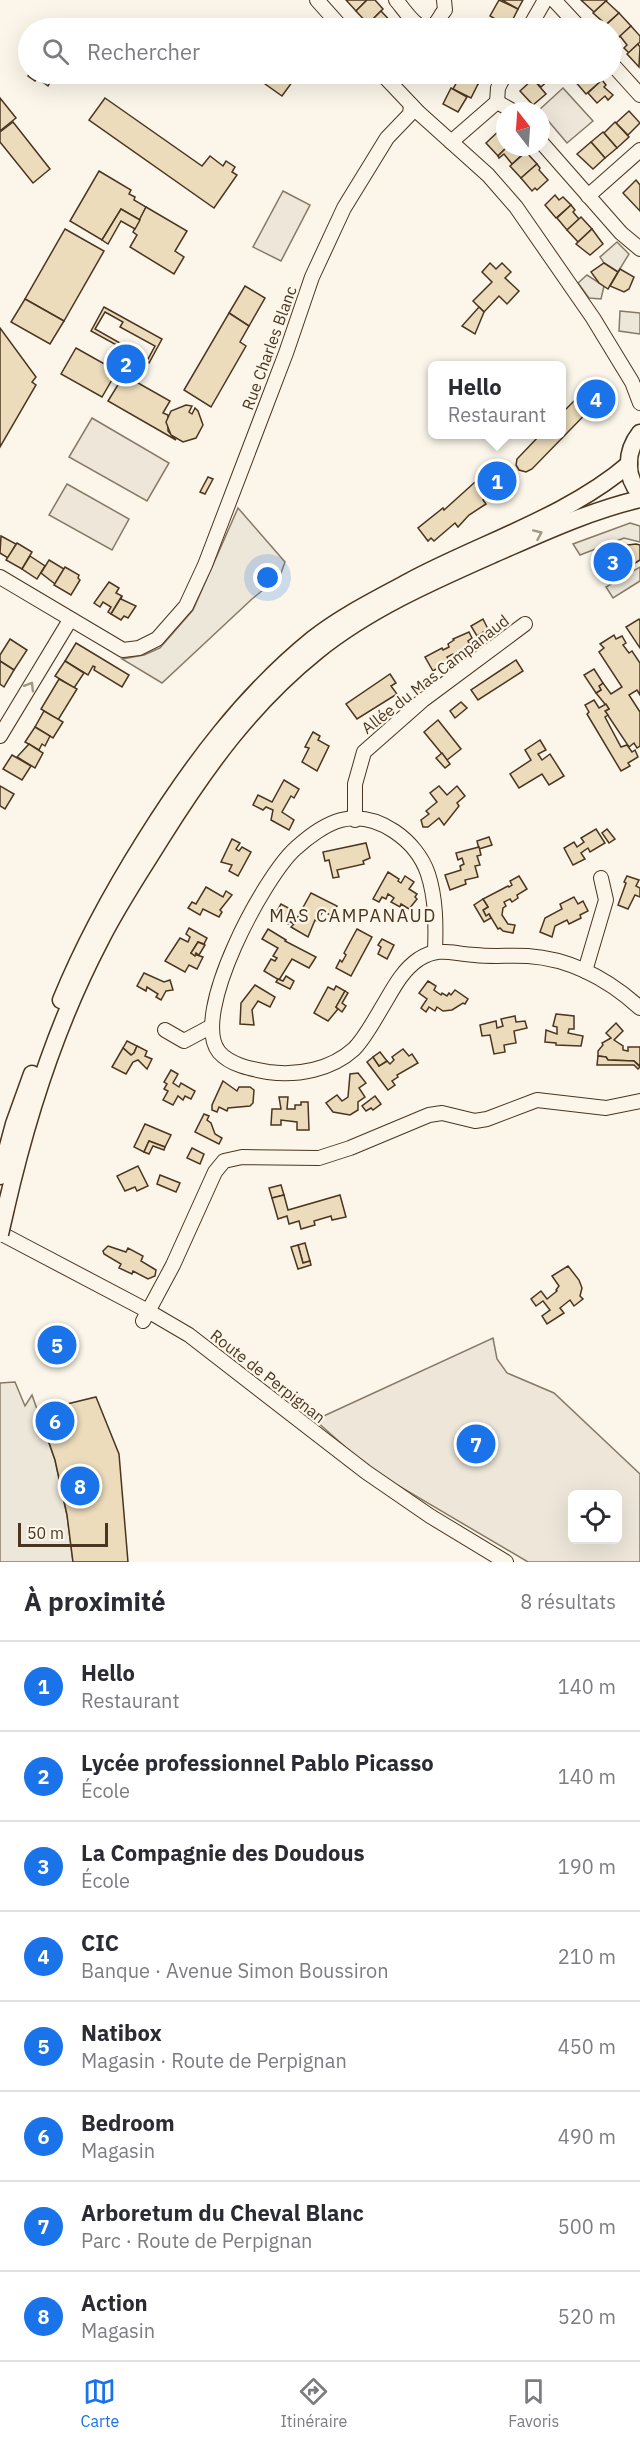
<!DOCTYPE html>
<html lang="fr">
<meta charset="utf-8">
<style>
body{margin:0;font-family:"IBM Plex Sans",sans-serif;background:#f2f2f3;color:#2b2b33}
.controls{position:absolute;right:18px;bottom:18px;display:grid;overflow:hidden;border-radius:9px;box-shadow:0 6px 24px #0002}
.controls button{width:54px;height:54px;display:grid;place-items:center;padding:0;border:0;border-bottom:2px solid #e1e1e2;background:#fff;color:#2b2b33;font:30px sans-serif}
.compass{position:absolute;left:496px;top:102px;width:54px;height:54px;border-radius:50%;background:#fff;box-shadow:0 6px 24px #0002;rotate:343deg}
.scale{position:absolute;left:18px;bottom:15px;width:90px;box-sizing:border-box;padding-left:6px;border:3px solid #4a3520;border-top:0;font-size:16px;line-height:21px;white-space:nowrap;color:#4a3520;-webkit-text-stroke:4px #fbf6e9;paint-order:stroke}
.you{position:absolute;left:268px;top:578px;width:21px;height:21px;margin:-15px;border:4px solid #fff;border-radius:50%;background:#1a73e8;box-shadow:0 0 0 9px #1a73e833}
.badge{display:grid;place-items:center;width:39px;height:39px;border-radius:50%;background:#1a73e8;color:#fff;font-size:20px;font-weight:700}
.pin{position:absolute;translate:-50% -50%;border:3px solid #fff;box-shadow:0 2px 6px #0006}
.popup{position:absolute;left:428px;top:361px;width:138px;height:78px;box-sizing:border-box;display:grid;place-content:center;border-radius:9px;background:#fff;filter:drop-shadow(0 2px 4px #0005);font-size:20px;white-space:nowrap;color:#7c7c81}
.popup b{font-size:22px;color:#2b2b33}
.popup::after{content:'';position:absolute;left:50%;top:100%;margin-left:-12px;border:12px solid transparent;border-top-color:#fff}
.list{margin:0;padding:0;list-style:none}
h2{display:flex;justify-content:space-between;align-items:center;height:78px;margin:0;padding:0 24px;font-size:26px}
h2 small{font-size:20px;font-weight:400;color:#7c7c81}
.list li{display:grid;grid-template-columns:39px 1fr auto;gap:18px;align-items:center;box-sizing:border-box;height:90px;padding:0 24px;border-top:2px solid #e1e1e2}
.list b{display:block;font-size:22px;white-space:nowrap}
.list p{margin:0;font-size:20px;white-space:nowrap;color:#7c7c81}
.list em{font-size:20px;font-style:normal;color:#7c7c81}
.icon{flex:none;width:33px;height:33px;fill:none;stroke:currentColor;stroke-width:2;stroke-linecap:round;stroke-linejoin:round}
.map{position:relative;flex:none;width:640px;height:1562px;overflow:hidden}
.search{position:absolute;background:#fff;box-shadow:0 6px 24px #0002;left:18px;right:18px;top:18px;height:66px;display:flex;align-items:center;gap:15px;box-sizing:border-box;padding:0 21px;border-radius:33px;color:#7c7c81;font-size:22px}
.sheet{height:798px;background:#fff}
nav{display:flex;justify-content:space-around;align-items:center;box-sizing:border-box;height:84px;border-top:2px solid #e1e1e2;background:#fff;font-size:16px;color:#7c7c81}
nav a{display:grid;justify-items:center;gap:3px}
nav .on{color:#1a73e8}
.map>svg:first-child{display:block}
.green{fill:#ede6d9;stroke:#887966;stroke-width:1.5;fill-rule:evenodd}
.parking{fill:#ede7d9;stroke:#887966;stroke-width:1.5}
.building{fill:#ecdcbc;stroke:#4a3520;stroke-width:1.5;fill-rule:evenodd}
.lines{fill:none;stroke-linecap:round;stroke-linejoin:round}
.minor-casing{stroke:#4a3520;stroke-width:16}
.major-casing{stroke:#4a3520;stroke-width:19}
.minor{stroke:#fbf6e9;stroke-width:14}
.major{stroke:#fbf6e9;stroke-width:16}
.major-bridge-casing{stroke:#4a3520;stroke-width:19;stroke-linecap:butt}
.major-bridge{stroke:#fbf6e9;stroke-width:16}
.oneway{stroke:#a29684}
.labels{text-anchor:middle;stroke-width:4.5;stroke-linejoin:round;paint-order:stroke}
.street-label{font-size:16px;fill:#4a3520;stroke:#fbf6e9}
.neighbourhood-label{font-size:18px;letter-spacing:1.5px;fill:#4a3520;stroke:#fbf6e9}
</style>
<div class="map">
<svg width="640" height="1562" viewBox="0 0 640 1562">
<rect width="100%" height="100%" fill="#fbf6e9"/>
<g class="green">
<path d="M563,88L593,121L567,143L539,110Z"/>
<path d="M283,191L310,205L281,261L253,247Z"/>
<path d="M92,418L169,463L147,501L69,457Z"/>
<path d="M67,484L129,519L112,550L49,515Z"/>
<path d="M493,1338L497,1359L507,1373L554,1393L640,1474V1562H528L370,1469L315,1420ZM572,1494H618V1540H572Z"/>
</g>
<g class="parking">
<path d="M617,242L629,254L618,272L604,263L600,257Z"/>
<path d="M587,275L604,286L601,299L589,298L578,283Z"/>
<path d="M620,311L640,313V334L619,331Z"/>
<path d="M238,508L285,562L280,576L252,599L162,683L122,659L144,655L160,648L193,610Z"/>
<path d="M630,523L640,526V542L624,538L580,555L573,544Z"/>
<path d="M640,567V581L613,598L606,587Z"/>
<path d="M15,1382L25,1406L32,1395L55,1460L67,1515L73,1562H0V1383Z"/>
</g>
<g class="building">
<path d="M346,0H367L356,11Z"/>
<path d="M367,0H375L383,9L368,24L356,11Z"/>
<path d="M499,0L518,9L509,27L490,16Z"/>
<path d="M502,0H523L518,9Z"/>
<path d="M581,0H607L594,12Z"/>
<path d="M606,1L619,13L603,27L599,23L602,21L593,13Z"/>
<path d="M381,11L394,25L390,28H378L371,21Z"/>
<path d="M619,13L631,26L616,40L612,35L615,33L606,25Z"/>
<path d="M631,26L640,36V42L629,53L624,48L627,45L620,36Z"/>
<path d="M638,44L640,47L639,67L627,54Z"/>
<path d="M29,74H40L51,81L48,86L37,78L35,81L28,76Z"/>
<path d="M251,74H298L282,96Z"/>
<path d="M459,74H484L478,84Z"/>
<path d="M528,74H550L553,76L541,87Z"/>
<path d="M577,74H596L601,81L586,94L573,79Z"/>
<path d="M461,75L478,84L471,98L453,89Z"/>
<path d="M533,79L546,94L533,105L520,91Z"/>
<path d="M602,80L606,85L604,87L613,95L608,100L605,96L597,103L588,93Z"/>
<path d="M451,88L467,97L458,112L443,104Z"/>
<path d="M0,98L16,118L0,131Z"/>
<path d="M105,98L202,166L210,156L223,166L226,161L235,167L232,172L237,175L214,208L89,120Z"/>
<path d="M629,111L640,123L628,135L616,123Z"/>
<path d="M13,122L50,169L33,183L0,142V132Z"/>
<path d="M615,122L629,137L617,148L604,133Z"/>
<path d="M502,128L505,131V147H507L498,156L486,143Z"/>
<path d="M603,132L617,148L605,158L591,142Z"/>
<path d="M591,142L605,158L593,169L577,154Z"/>
<path d="M507,147H517L524,153L512,164L504,154L499,158L498,156Z"/>
<path d="M526,152L537,164L521,178L510,166Z"/>
<path d="M537,164L540,168L539,170L548,180L537,190L535,188L532,191L521,178Z"/>
<path d="M99,171L131,190L129,194L135,197L134,200L146,207L140,220L121,209L102,240L70,221Z"/>
<path d="M636,180L640,185V211L623,193Z"/>
<path d="M555,195L559,200L563,197L571,205L556,218L545,205Z"/>
<path d="M571,205L575,210L573,212L579,219L567,230L557,218Z"/>
<path d="M146,207L187,231L175,251L184,257L174,274L130,247L137,235L133,232Z"/>
<path d="M121,209L140,220L135,229L121,221L108,244L102,240Z"/>
<path d="M581,217L592,229L578,242L567,230Z"/>
<path d="M65,229L104,251L64,321L25,299Z"/>
<path d="M592,229L603,244L590,255L576,244Z"/>
<path d="M490,263L496,269L502,263L511,272L505,278L519,291L507,304L499,296L484,312L473,301L492,282L482,272Z"/>
<path d="M604,263L618,272L608,289L599,283L591,272Z"/>
<path d="M620,269L634,277L629,289L624,292L610,286Z"/>
<path d="M245,286L265,298L249,326L229,313Z"/>
<path d="M25,299L64,321L50,344L11,322Z"/>
<path d="M104,307L162,339L149,363L91,331ZM105,312L123,322L120,327L155,346L148,359L95,329Z"/>
<path d="M479,307L484,312L475,334L462,326Z"/>
<path d="M229,313L249,326L240,342L246,346L211,407L184,390Z"/>
<path d="M0,328L36,377L32,382L36,385L0,447Z"/>
<path d="M76,348L117,371L102,397L61,374Z"/>
<path d="M124,375L170,401L163,413L168,415V431L176,440L108,401Z"/>
<path d="M600,378L608,383L607,392L532,469L526,472L519,470L516,465L517,459L541,434H562V413L594,381Z"/>
<path d="M186,405L192,406L189,412L192,414L195,408L198,411L203,425L196,438L183,442L171,435L166,422L171,411Z"/>
<path d="M495,464L506,477L503,479L505,482L483,500L486,504L469,515L458,527L455,523L434,541L431,538L428,541L418,528L443,508L444,510Z"/>
<path d="M208,477L213,479L205,494L200,492Z"/>
<path d="M1,536L16,544L8,558L0,553Z"/>
<path d="M17,543L32,552L22,569L6,560Z"/>
<path d="M636,544L640,545V560L611,578L596,554L619,546Z"/>
<path d="M30,556L45,566L37,579L22,569Z"/>
<path d="M49,560L64,569L55,584L41,573Z"/>
<path d="M65,567L79,575L78,578L80,580L71,595L54,585Z"/>
<path d="M109,582L119,588L116,593L122,596L111,614L108,612L111,607L103,602L100,607L94,603Z"/>
<path d="M122,596L121,599L136,606L128,618L124,616L121,620L111,614Z"/>
<path d="M483,619L488,629L477,636L471,626Z"/>
<path d="M639,619L640,621V648L626,627Z"/>
<path d="M469,632L472,638L468,641L472,649L455,658L453,654L447,657L449,661L433,671L425,657L442,648L443,650L449,647L448,644L454,640L453,639Z"/>
<path d="M490,634L494,642L479,651L475,643Z"/>
<path d="M614,635L616,639L622,636L626,643L623,645L629,653L632,651L640,663V695L637,690L629,695L640,712V746L637,748L634,743L629,747L605,711L609,709L596,693L601,690L599,686L603,683L611,694L622,687L599,652L604,648L600,644Z"/>
<path d="M10,639L27,650L14,670L0,661V655Z"/>
<path d="M76,643L129,675L122,687L94,670L95,667L93,666L88,675L65,661Z"/>
<path d="M516,660L523,671L478,700L471,690Z"/>
<path d="M0,661L14,670L4,687L0,684Z"/>
<path d="M65,661L84,673L74,688L55,676Z"/>
<path d="M594,669L603,683L599,686L601,690L596,693L584,675Z"/>
<path d="M390,674L396,683L391,686L397,694L357,719L346,704Z"/>
<path d="M59,679L77,689L58,720L41,709Z"/>
<path d="M594,700L599,708L606,704L609,709L605,711L608,715L605,717L621,747L627,745L632,752L635,750L638,757L628,763L630,766L621,771L587,714L589,712L585,705Z"/>
<path d="M461,702L467,708L455,718L450,711Z"/>
<path d="M44,711L63,722L53,738L35,727Z"/>
<path d="M438,720L461,749L447,760L424,732Z"/>
<path d="M35,727L50,736L45,746L42,744L39,750L25,742Z"/>
<path d="M313,732L320,736L318,740L329,746L317,771L302,762L309,748L305,747Z"/>
<path d="M540,740L546,750L538,754L542,760L550,754L564,776L549,785L542,774L519,788L510,774L531,760L525,750Z"/>
<path d="M29,744L43,753L35,768L17,757Z"/>
<path d="M442,753L450,764L445,768L436,758Z"/>
<path d="M12,755L31,766L22,780L3,769Z"/>
<path d="M284,780L299,789L294,798L291,796L282,812L294,820L289,830L271,820L273,810L266,807L263,810L253,805L258,795L272,802Z"/>
<path d="M0,786L14,794L5,809L0,806Z"/>
<path d="M439,786L447,795L457,786L465,796L457,803L459,806L444,825L439,818L428,827H423L421,820L429,814L426,811L437,802L430,793Z"/>
<path d="M596,829L605,843L590,852L588,848L581,853L585,859L573,865L564,848L574,842L577,847L584,842L581,838Z"/>
<path d="M607,829L615,839L609,843L602,833Z"/>
<path d="M489,837L492,845L479,849L477,841Z"/>
<path d="M232,839L240,843L236,849L239,851L242,847L251,852L238,876L229,871L232,865L221,862Z"/>
<path d="M366,843L370,858L363,861L364,864L337,870L339,877L333,878L329,860L325,861L323,852Z"/>
<path d="M479,847L481,855L477,856L480,865L475,866L478,877L465,880L466,884L450,890L445,875L461,870L460,866L464,864L462,858L458,860L456,853Z"/>
<path d="M388,872L399,879L398,881L401,883L405,876L414,882L409,889L417,894L415,897L417,899L409,909L401,904L400,907L391,902L394,898L388,894L386,899L382,897L379,902L373,899Z"/>
<path d="M519,876L527,889L517,895L518,898L512,902L510,899L504,902L506,906L503,908L502,915L508,924L515,925L513,933L503,931L500,928L498,929L489,914L486,916L483,910L488,907L483,899L508,886L509,887L512,885L510,881Z"/>
<path d="M627,876L639,880L636,886L640,888V897L635,895L628,909L618,905L626,883L624,882Z"/>
<path d="M206,887L223,897L226,891L232,895L220,910L222,912L219,917L203,909L200,915L188,908L192,902L196,904Z"/>
<path d="M311,893L337,906L332,916L323,911L317,921L315,920L308,937L291,927L294,924L289,921L288,924L274,916L281,904L294,911L291,917L296,920Z"/>
<path d="M574,897L578,904L583,901L588,911L580,915L581,918L569,924L567,920L555,926L552,937L540,932L545,918L562,909L560,904Z"/>
<path d="M483,899L488,907L483,910L486,916L489,914L491,918L484,922L474,905Z"/>
<path d="M189,928L207,938L204,944L198,942L191,953L203,957L197,969L189,965L185,972L165,961L180,938L188,942L190,937L186,934Z"/>
<path d="M268,929L286,940L285,941L316,957L309,968L292,959L279,980L264,971L271,959L275,961L277,958L273,956L278,948L262,939Z"/>
<path d="M357,929L372,937L351,976L336,968L340,960L342,962L346,955L344,953Z"/>
<path d="M382,939L394,945L387,959L378,954L381,947L378,945Z"/>
<path d="M198,942L205,945L199,955L196,953L195,956L191,953Z"/>
<path d="M144,973L164,982L170,980L173,990L166,991L161,1000L156,997L158,994L147,987L146,991L137,986Z"/>
<path d="M286,976L294,981L290,989L276,982L278,979L283,981Z"/>
<path d="M428,981L436,986L434,990L441,995L442,993L447,996L449,993L451,995L455,990L468,999L465,1004L463,1003L452,1010L443,1011L437,1007L435,1011L429,1007L426,1012L421,1008L427,999L419,993Z"/>
<path d="M255,985L275,997L270,1007L258,1001L252,1010L254,1025L240,1024L241,1003Z"/>
<path d="M336,986L345,991L336,1007L338,1009L328,1021L314,1013L328,987L334,990Z"/>
<path d="M345,991L348,993L342,1003L346,1006L342,1012L336,1007Z"/>
<path d="M556,1014L574,1016V1029H569L568,1033L583,1036L581,1046L556,1045V1043L545,1042L546,1030L557,1034V1027L553,1026Z"/>
<path d="M515,1016L516,1022L525,1021L527,1028L514,1031L516,1043L504,1045L505,1052L494,1054L490,1035L482,1036L480,1025L496,1021L497,1028L503,1026L501,1019Z"/>
<path d="M616,1023L623,1031L614,1040L623,1046V1050L628,1051V1047H640V1066L634,1061L608,1060L606,1057L598,1056V1051L603,1045L602,1043L611,1038L606,1033Z"/>
<path d="M127,1041L137,1046L134,1053L131,1055L123,1048Z"/>
<path d="M137,1046L147,1051L145,1056L152,1059L147,1069L138,1060L133,1062L126,1074L112,1067L123,1048L131,1055L134,1053Z"/>
<path d="M403,1049L409,1056L412,1054L418,1063L397,1075L398,1077L392,1081L395,1085L388,1090L367,1062L373,1057L379,1066L387,1061L390,1064L394,1060L392,1057Z"/>
<path d="M380,1052L387,1061L379,1066L373,1057Z"/>
<path d="M598,1056L606,1057L608,1060L634,1061L640,1067L638,1069L634,1065H597Z"/>
<path d="M171,1070L178,1074L173,1083L179,1087L181,1083L195,1091L191,1099L185,1096L183,1100L178,1096L173,1105L163,1100L168,1091L164,1089L167,1084L164,1082Z"/>
<path d="M358,1073L366,1083L359,1088L365,1097L358,1102V1110L350,1115L333,1112L326,1103L337,1095L342,1101L348,1097L350,1074Z"/>
<path d="M223,1081L237,1091L239,1087H250L254,1090L253,1103L250,1106L228,1108L227,1111L219,1107L217,1112L212,1110V1105Z"/>
<path d="M375,1096L381,1104L373,1110L371,1108L366,1111L362,1106Z"/>
<path d="M279,1097H288L287,1109H295V1105H301V1102H308L309,1130H297V1122L281,1120V1125H271L272,1109H281Z"/>
<path d="M204,1114L209,1116L207,1120L211,1123L215,1134L222,1138L219,1144L195,1132Z"/>
<path d="M145,1124L171,1135L165,1147L149,1141L144,1152L134,1147Z"/>
<path d="M149,1141L165,1147L164,1150L153,1146L149,1154L144,1152Z"/>
<path d="M192,1148L204,1154L200,1164L187,1158Z"/>
<path d="M138,1166L148,1186L137,1191L135,1187L125,1191L117,1176Z"/>
<path d="M160,1175L180,1183L176,1192L157,1184Z"/>
<path d="M281,1185L284,1195L272,1198L269,1188Z"/>
<path d="M284,1195L288,1210L340,1195L346,1217L332,1220L331,1216L314,1221L315,1225L301,1229L299,1221L289,1224L287,1216L278,1219L272,1198Z"/>
<path d="M305,1243L310,1261L303,1263L298,1245Z"/>
<path d="M298,1245L303,1263L310,1261L311,1265L298,1269L291,1247Z"/>
<path d="M108,1246L126,1252L128,1248L143,1256L141,1261L156,1270L155,1276L148,1279L133,1271L132,1274L119,1268L121,1264L104,1254L103,1251Z"/>
<path d="M568,1266L579,1280L582,1288L580,1296L583,1299L574,1306L570,1300L560,1308L564,1313L547,1324L542,1316L550,1310L543,1301L536,1306L531,1299L541,1291L547,1299L557,1291L556,1290L559,1286L552,1276Z"/>
<path d="M96,1397L119,1454L128,1562H73L67,1515L55,1460L38,1411Z"/>
</g>
<g class="lines">
<defs>
<g id="minor">
<path d="M317,0L342,28"/>
<path d="M396,0C404,9 420,36 433,26C438,22 441,14 445,10L444,0"/>
<path d="M554,0L580,28"/>
<path d="M529,28L545,0"/>
<path d="M612,64L640,95"/>
<path d="M382,74L419,113L488,175L516,207L593,318L632,382L640,403"/>
<path d="M497,102L513,111"/>
<path d="M451,142L497,102L498,88L505,74"/>
<path d="M541,142L621,233L640,249"/>
<path d="M588,196L640,150"/>
<path d="M0,577L123,650L139,648L157,639L186,606L205,565L286,353L312,277L344,208L387,138L410,114L411,105"/>
<path d="M0,736L70,620"/>
<path d="M355,820V784L364,752L423,700L525,624"/>
<path d="M435,951C436,925 436,899 428,874C417,841 378,811 341,820C326,824 308,837 296,848C265,875 189,1015 219,1052C230,1065 251,1069 268,1072C297,1076 331,1070 354,1049C364,1039 374,1021 381,1009C392,991 401,971 419,959C440,946 452,954 475,955C493,957 510,955 528,956C572,959 608,979 640,1008"/>
<path d="M585,971L606,900L601,878"/>
<path d="M165,1030L184,1041L212,1026"/>
<path d="M0,1233L148,1311L189,1335L366,1472L430,1516L506,1562"/>
<path d="M143,1321L173,1265L215,1172L224,1161L242,1157L319,1158L350,1148L429,1115L442,1113L475,1121L487,1119L537,1100L606,1108L640,1101"/>
</g>
<g id="major">
<path d="M640,433C625,452 625,476 640,494"/>
<path d="M61,1000C84,944 113,891 145,840C192,765 244,695 313,639C342,616 377,599 410,581C479,544 569,516 629,464"/>
<path d="M0,1176L14,1124L32,1074"/>
<path d="M6,1208C27,1116 56,1025 100,941C118,905 141,871 162,837C206,767 251,704 317,651C369,609 433,581 494,554C542,533 589,511 640,499"/>
</g>
</defs>
<use href="#minor" class="minor-casing"/>
<use href="#major" class="major-casing"/>
<use href="#minor" class="minor"/>
<use href="#major" class="major"/>
<defs>
<path id="major-bridge" d="M0,1234L6,1208"/>
</defs>
<use href="#major-bridge" class="major-bridge-casing"/>
<use href="#major-bridge" class="major-bridge"/>
</g>
<defs><path id="oneway-chevron" d="M-2-3.5L2.5 0L-2 3.5" fill="none" stroke-width="1.6" stroke-linecap="round" stroke-linejoin="round" transform="scale(1.5)"/></defs>
<g class="oneway">
<use href="#oneway-chevron" transform="translate(538 534) rotate(-24)"/>
<use href="#oneway-chevron" transform="translate(30 686) rotate(-59)"/>
</g>
<g class="labels">
<g class="street-label">
<text transform="translate(269 348) rotate(-70)" y="6">Rue Charles Blanc</text>
<text transform="translate(435 674) rotate(-38)" y="6">Allée du Mas Campanaud</text>
<text transform="translate(268 1376) rotate(38)" y="6">Route de Perpignan</text>
</g>
<g class="neighbourhood-label">
<text x="353" y="922">MAS CAMPANAUD</text>
</g>
</g>
</svg>
<div class="controls">
<button><svg class="icon" aria-label="locate" viewBox="0 0 24 24"><circle cx="12" cy="12" r="6"/><path d="M12 2v4M12 18v4M2 12h4M18 12h4"/></svg></button>
</div>
<svg class="compass" viewBox="-18 -18 36 36"><path d="M0-13l5 13h-10z" fill="#e53935"/><path d="M0 13l5-13h-10z" fill="#7c7c81"/></svg>
<div class="scale">50 m</div>
<div class="you"></div>
<div class="pin badge" style="left:497px;top:481px">1</div>
<div class="popup"><b>Hello</b>Restaurant</div>
<div class="pin badge" style="left:126px;top:364px">2</div>
<div class="pin badge" style="left:613px;top:562px">3</div>
<div class="pin badge" style="left:596px;top:399px">4</div>
<div class="pin badge" style="left:57px;top:1345px">5</div>
<div class="pin badge" style="left:55px;top:1421px">6</div>
<div class="pin badge" style="left:476px;top:1444px">7</div>
<div class="pin badge" style="left:80px;top:1486px">8</div>
<div class="search"><svg class="icon" aria-label="search" viewBox="0 0 24 24"><circle cx="10" cy="10" r="6"/><path d="M15 15l6 6"/></svg>Rechercher</div>
</div>
<section class="sheet">
<h2>À proximité<small>8 résultats</small></h2>
<ul class="list">
<li><span class="badge">1</span><div><b>Hello</b><p>Restaurant</p></div><em>140 m</em></li>
<li><span class="badge">2</span><div><b>Lycée professionnel Pablo Picasso</b><p>École</p></div><em>140 m</em></li>
<li><span class="badge">3</span><div><b>La Compagnie des Doudous</b><p>École</p></div><em>190 m</em></li>
<li><span class="badge">4</span><div><b>CIC</b><p>Banque · Avenue Simon Boussiron</p></div><em>210 m</em></li>
<li><span class="badge">5</span><div><b>Natibox</b><p>Magasin · Route de Perpignan</p></div><em>450 m</em></li>
<li><span class="badge">6</span><div><b>Bedroom</b><p>Magasin</p></div><em>490 m</em></li>
<li><span class="badge">7</span><div><b>Arboretum du Cheval Blanc</b><p>Parc · Route de Perpignan</p></div><em>500 m</em></li>
<li><span class="badge">8</span><div><b>Action</b><p>Magasin</p></div><em>520 m</em></li>
</ul>
</section>
<nav>
<a class="on"><svg class="icon" aria-label="map" viewBox="0 0 24 24"><path d="M3 6l6-2 6 2 6-2v14l-6 2-6-2-6 2zM9 4v14M15 6v14"/></svg>Carte</a>
<a><svg class="icon" aria-label="directions" viewBox="0 0 24 24"><path d="M12 3l9 9-9 9-9-9zM9 14v-3h6M13 9l2 2-2 2"/></svg>Itinéraire</a>
<a><svg class="icon" aria-label="saved" viewBox="0 0 24 24"><path d="M7 4h10v16l-5-4-5 4z"/></svg>Favoris</a>
</nav>
